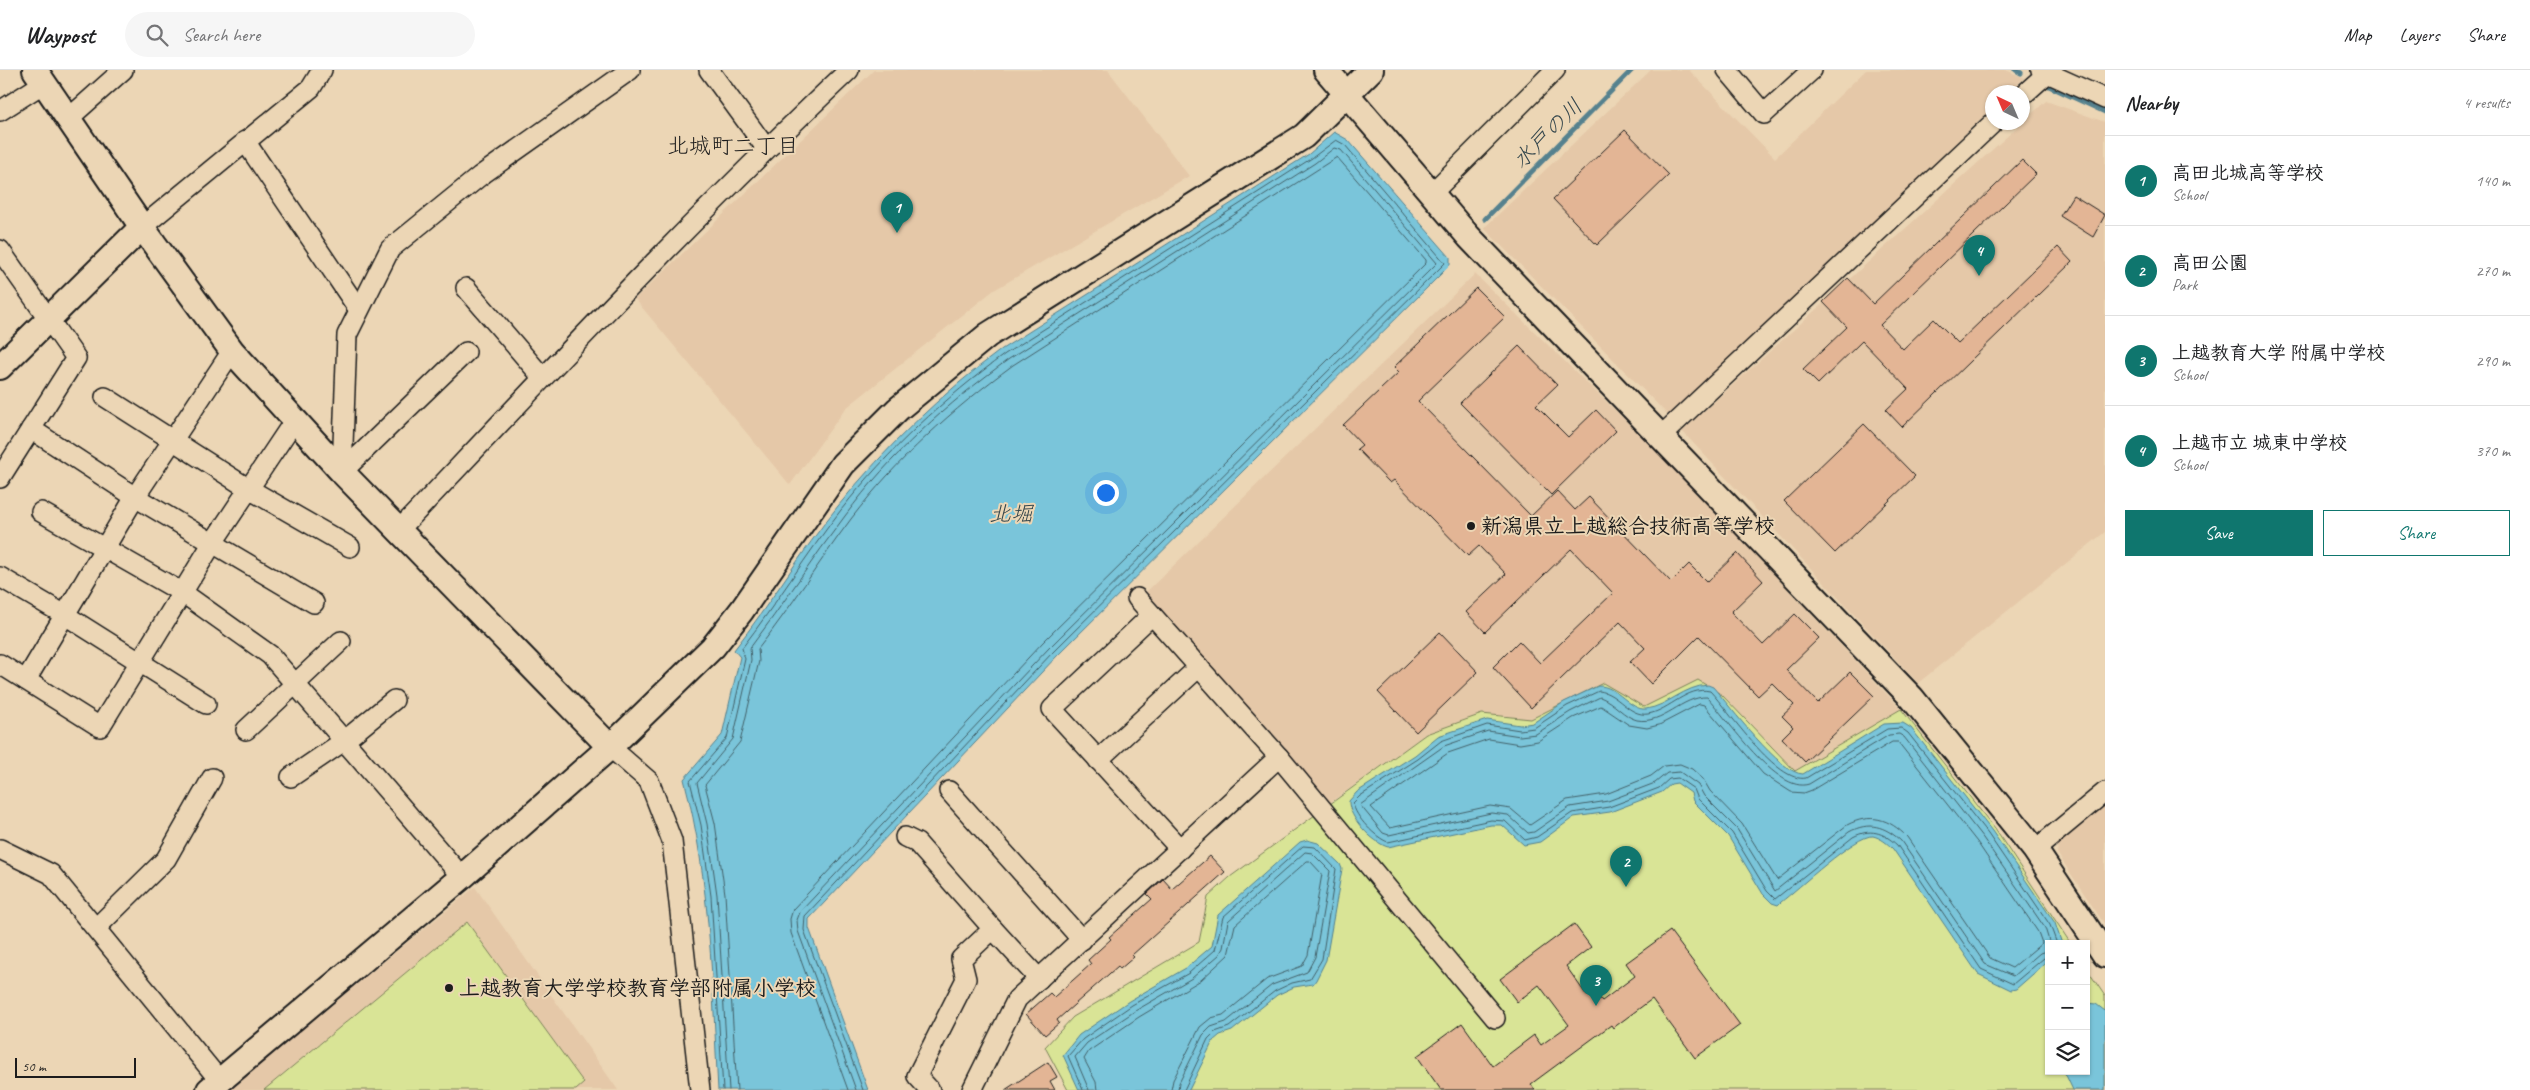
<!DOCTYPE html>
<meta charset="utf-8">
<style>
body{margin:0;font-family:Caveat,"Klee One",sans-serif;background:#f6f6f6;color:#202124}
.controls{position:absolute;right:15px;bottom:15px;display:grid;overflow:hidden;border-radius:0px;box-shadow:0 1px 4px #0004}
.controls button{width:45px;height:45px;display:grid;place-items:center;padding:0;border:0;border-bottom:1px solid #e0e0e0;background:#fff;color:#202124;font:25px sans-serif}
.compass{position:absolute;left:1985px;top:15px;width:45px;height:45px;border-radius:50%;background:#fff;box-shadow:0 1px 4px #0004;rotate:316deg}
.scale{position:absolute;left:15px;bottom:12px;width:121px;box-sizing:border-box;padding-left:5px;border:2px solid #1c1c1c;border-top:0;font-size:14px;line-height:18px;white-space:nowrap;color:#1c1c1c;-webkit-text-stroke:4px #ecd6b5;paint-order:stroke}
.you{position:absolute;left:1105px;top:422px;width:18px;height:18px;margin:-12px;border:4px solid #fff;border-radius:50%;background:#1a73e8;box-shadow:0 0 0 8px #1a73e833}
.badge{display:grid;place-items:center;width:32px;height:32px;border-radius:50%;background:#0f766e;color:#fff;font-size:16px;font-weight:700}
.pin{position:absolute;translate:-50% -41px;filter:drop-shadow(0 1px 2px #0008)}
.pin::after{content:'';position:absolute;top:26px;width:18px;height:15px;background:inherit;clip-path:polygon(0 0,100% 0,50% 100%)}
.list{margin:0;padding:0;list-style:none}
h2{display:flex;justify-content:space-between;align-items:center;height:65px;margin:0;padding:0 20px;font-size:21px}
h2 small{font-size:16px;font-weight:400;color:#757577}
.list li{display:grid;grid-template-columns:32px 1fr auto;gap:15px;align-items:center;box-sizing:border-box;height:90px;padding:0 20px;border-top:1px solid #e0e0e0}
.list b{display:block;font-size:19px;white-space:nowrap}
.list p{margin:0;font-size:16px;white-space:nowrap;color:#757577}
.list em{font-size:16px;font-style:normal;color:#757577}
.actions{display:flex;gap:10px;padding:15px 20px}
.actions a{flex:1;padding:11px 0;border:1px solid #0f766e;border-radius:0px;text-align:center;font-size:18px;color:#0f766e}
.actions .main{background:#0f766e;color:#fff}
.icon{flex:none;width:28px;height:28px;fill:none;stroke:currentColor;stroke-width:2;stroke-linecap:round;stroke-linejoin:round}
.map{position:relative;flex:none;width:2105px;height:1020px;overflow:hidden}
header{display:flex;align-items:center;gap:30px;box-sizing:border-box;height:70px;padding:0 25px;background:#fff;border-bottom:1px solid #e0e0e0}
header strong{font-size:24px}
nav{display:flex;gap:28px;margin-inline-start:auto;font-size:18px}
.search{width:350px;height:45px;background:#f6f6f6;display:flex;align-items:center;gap:12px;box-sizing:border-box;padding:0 18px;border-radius:28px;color:#757577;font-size:19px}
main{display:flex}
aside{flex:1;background:#fff}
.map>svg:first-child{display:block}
.built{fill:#e5c8a8}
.green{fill:#d9e496;stroke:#7a8059}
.water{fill:#7ac5da;stroke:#54818e}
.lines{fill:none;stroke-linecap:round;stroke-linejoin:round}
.shore{stroke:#426068;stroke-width:1}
.stream{stroke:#54818e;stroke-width:5}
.building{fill:#e3b595;stroke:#1c1c1c}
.minor-casing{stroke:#1c1c1c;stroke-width:22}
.tertiary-casing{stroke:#1c1c1c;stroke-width:28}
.minor{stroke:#ecd6b5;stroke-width:19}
.tertiary{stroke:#ecd6b5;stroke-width:24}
.poi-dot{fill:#1c1c1c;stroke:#ecd6b5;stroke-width:2}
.labels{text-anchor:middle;stroke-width:4;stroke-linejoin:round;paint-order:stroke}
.poi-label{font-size:21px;font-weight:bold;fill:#1c1c1c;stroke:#ecd6b5;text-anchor:start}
.water-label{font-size:22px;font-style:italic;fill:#34464c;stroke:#ecd6b5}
.neighbourhood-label{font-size:22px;fill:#1c1c1c;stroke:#ecd6b5}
</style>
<header>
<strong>Waypost</strong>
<div class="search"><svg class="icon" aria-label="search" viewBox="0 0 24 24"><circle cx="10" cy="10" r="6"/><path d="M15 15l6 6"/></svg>Search here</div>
<nav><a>Map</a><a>Layers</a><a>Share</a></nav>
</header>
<main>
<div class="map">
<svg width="2105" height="1020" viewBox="0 0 2105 1020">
<rect width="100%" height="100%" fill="#ecd6b5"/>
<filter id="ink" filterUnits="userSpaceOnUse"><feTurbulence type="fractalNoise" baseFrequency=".02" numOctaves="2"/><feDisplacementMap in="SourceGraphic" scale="10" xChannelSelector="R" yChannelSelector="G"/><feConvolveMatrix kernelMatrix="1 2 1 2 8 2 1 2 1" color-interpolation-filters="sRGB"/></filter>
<g filter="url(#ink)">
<g class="built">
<path d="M874,0H1108L1189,106L994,220L846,338L790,415L635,229Z"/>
<path d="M1651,0H1689L1775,88L1866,0H2006L2024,8L2009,22H1992V38L1670,347L1484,158Z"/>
<path d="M2046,31L2105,52V462L1918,613L1682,361Z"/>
<path d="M1475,204L1661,385L1901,639L1795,701L1722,625L1644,638L1603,613L1531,649L1482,644L1426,664L1328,734L1141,527Z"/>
<path d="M2105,731V855L2057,783L2059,768Z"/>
<path d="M475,817L618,1020H228Z"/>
</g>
<g class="green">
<path d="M1698,610L1722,625L1795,701L1901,639L1995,759L2071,874H2049V1001H2086V898L2105,926V1020H1068L1045,977L1073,947L1199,872L1208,827L1230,807L1426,664L1482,644L1531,649L1603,613L1644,637Z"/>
<path d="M467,852L584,1013L576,1020H264Z"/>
</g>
<g class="water">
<path d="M1334,62L1348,70L1450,187V195L1057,586L809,849V858L868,1020H718C712,916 711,811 684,709L722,665L740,587L734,580C770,534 801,482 838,436C887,376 940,325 1002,279L1309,84Z"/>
<path d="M1708,615L1713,617C1730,636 1780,704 1803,704L1884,654L1903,653L1911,658L1992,761L2055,853L2062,874H2049V890L2016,919L2011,920L1978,904L1893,779C1887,773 1881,768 1873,766C1856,764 1797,820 1781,832L1778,835L1772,833L1763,824L1728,766L1693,731L1691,723L1677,713L1671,714L1662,722L1610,742L1574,747L1540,772L1524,775L1502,755H1491L1388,777C1373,773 1348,747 1349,731L1357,722L1415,685L1438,666L1487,650L1520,655L1533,653L1564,632L1598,616C1617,615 1630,641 1646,639C1668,636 1684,616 1708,615Z"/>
<path d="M1307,770L1318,773L1340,794L1342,799L1326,890L1316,910L1313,914L1294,917L1277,925L1232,961L1220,965L1213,971L1189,1020H1079L1063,985L1079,965L1129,931L1186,898L1212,876L1218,845L1300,772Z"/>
<path d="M2086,933L2096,934L2105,941V1020H2073L2064,1001H2086Z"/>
</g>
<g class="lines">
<g class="shore">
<path d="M1700,634L1704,635L1763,704L1791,722L1804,723L1812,720L1892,672H1898L1977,772L2038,862L2042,873L2012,898L1990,888L1907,767C1889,748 1870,743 1847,755L1777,810L1742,754L1710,721L1703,709L1692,699L1680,694L1664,696L1651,706L1606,724L1567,730L1530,755L1511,739L1490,736L1390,758L1371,737L1448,683L1489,669L1520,674L1538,671L1573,648L1601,636L1629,655L1647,658L1659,655Z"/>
<path d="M2049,880L2040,883L2013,906L1985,894L1901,771C1885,756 1869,751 1849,762L1775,821L1737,759L1704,726L1698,715L1680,702L1667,703L1655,713L1608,731L1570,737L1534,762L1528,763L1508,745L1491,743L1389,765L1383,763L1360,735L1444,676L1488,661L1520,666L1536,664L1570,642L1600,627C1614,632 1624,647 1637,650C1663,655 1682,626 1707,627C1727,648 1777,725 1809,714L1889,665L1899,664L1904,667L1983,768L2045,858L2050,874"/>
<path d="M2049,887L2044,888L2013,914L1981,899L1897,775C1883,762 1870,758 1853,767L1775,829L1767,821L1732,763L1698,729L1694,719L1678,708L1669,709L1659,718L1609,737L1572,743L1537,767L1525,770L1505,751L1491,750L1388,772C1376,768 1355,747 1353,733L1360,726L1418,689L1441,671L1487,655L1520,660L1534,658L1567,636L1599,621C1618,623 1629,647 1648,644C1670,640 1687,616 1710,621C1729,641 1777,714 1806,708L1887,659L1901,658L1908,663L1988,764L2050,855L2057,874"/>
<path d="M723,1020L711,826L701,755L690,711L727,668L745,589L742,578C776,534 806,485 841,440C889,379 944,329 1005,284L1312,88L1336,70L1345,75L1445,193L1053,582L805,846L804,860L863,1020"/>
<path d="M729,1020L717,825L707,754L697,713L733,669L751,590L750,578C783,535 812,489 845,446C891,384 947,334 1009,289L1315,93L1334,78L1341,80L1437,193L1049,578L800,842L797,850L798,861L856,1020"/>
<path d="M737,1020L725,824L715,753L705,715L740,672L759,591L758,579C791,537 819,492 851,449C897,389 952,340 1013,295L1337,87L1426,190V193L1043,572L793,839L790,849L791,863L848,1020"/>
<path d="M1083,1020L1068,986L1083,969L1132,935L1189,903L1215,880L1223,847L1303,776L1315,777L1336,799L1322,889L1310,909L1292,913L1275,921L1229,957L1215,962L1208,969L1184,1020"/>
<path d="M1089,1020L1075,987L1087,973L1135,941L1192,908L1219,885L1223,878L1228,851L1305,782L1312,783L1330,801L1315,887L1307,902L1272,915L1226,952L1211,957L1203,965L1179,1013L1178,1020"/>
<path d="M1097,1020L1096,1012L1084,989L1089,981L1139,947L1201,910L1228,885L1235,855L1307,791H1310L1322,804L1308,885L1302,896L1267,909L1223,945L1211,948L1200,957L1173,1010L1171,1020"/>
</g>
<g class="stream">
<path d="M2016,0L2021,3"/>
<path d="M2049,16L2105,42"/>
<path d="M1485,149L1632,0"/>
</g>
</g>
<g class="building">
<path d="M1625,60L1669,105L1597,175L1553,129Z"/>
<path d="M2022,90L2036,104L1880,255L1903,279L1934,249L1958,273L2058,177L2072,192L1902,357L1886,340L1908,319L1862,271L1818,314L1803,299L1847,257L1823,232L1848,208L1873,234Z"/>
<path d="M2073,125L2105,145L2093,167L2060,146Z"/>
<path d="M1476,218L1505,247L1418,331L1531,446L1557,421L1575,440L1589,427L1671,512L1689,494L1707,512L1737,483L1763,511L1731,542L1763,575L1795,544L1819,568L1786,600L1818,633L1850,602L1874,626L1805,692L1782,668L1793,657L1782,646L1794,635L1772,613L1758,626L1699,566L1651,614L1630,592L1645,578L1620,552L1531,638L1493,597L1519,571L1540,593L1613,523L1571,479L1485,562L1466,542L1506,504L1479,476L1468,486L1394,410L1390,413L1357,379L1362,375L1343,355L1399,302L1394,297Z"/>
<path d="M1519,276L1557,315L1536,335L1568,367L1596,340L1616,361L1551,425L1460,333Z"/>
<path d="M1864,354L1915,406L1835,483L1784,431Z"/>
<path d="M1440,562L1478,602L1416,662L1378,622Z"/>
<path d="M1210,786L1225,802L1132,885L1134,887L1120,899L1118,896L1057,950L1059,953L1045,965L1026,944L1050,923L1054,927L1091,894L1088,890L1111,869L1109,867L1152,829L1147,824L1163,809L1172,819Z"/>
<path d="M1574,854L1591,877L1566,896L1587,926L1594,921L1602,931L1635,906L1626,893L1670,861L1740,955L1695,988L1652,929L1613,958L1611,955L1531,1014L1535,1020H1441L1417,986L1462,953L1493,996L1534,965L1541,975L1569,955L1539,915L1517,932L1500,909Z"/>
<path d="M1048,992L1057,1007L1050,1011L1055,1020H1005Z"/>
</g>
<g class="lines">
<defs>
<g id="minor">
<path d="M709,0L766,78"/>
<path d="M1727,0L1764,44L1812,0"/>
<path d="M2041,0L2105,29"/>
<path d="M2022,26L2051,0"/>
<path d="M0,41L44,13"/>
<path d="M68,49L123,0"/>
<path d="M245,71L359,240"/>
<path d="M1431,124L1555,0"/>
<path d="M142,157L311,18L322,0"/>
<path d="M0,180L76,288L0,408"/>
<path d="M466,218L543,308"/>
<path d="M105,327L249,419L350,477"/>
<path d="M31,359L135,427L314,533"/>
<path d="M1660,367L1994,52"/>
<path d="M342,402L347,265L390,179L480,106L630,0"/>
<path d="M342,402L466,282"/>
<path d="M41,442L183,523L270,585L462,807"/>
<path d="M399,460C547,304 693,147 849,0"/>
<path d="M0,507L65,545L206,634"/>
<path d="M1137,528L1279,687L1495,948"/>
<path d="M1152,545L1052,639L1180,779"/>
<path d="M0,594L100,657L212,474L294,351"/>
<path d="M26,610L135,427L232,281"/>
<path d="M246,660L341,571"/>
<path d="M610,677L649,711L672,771L700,1020"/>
<path d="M1098,690L1199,597"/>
<path d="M291,707L344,671L394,630"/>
<path d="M949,721L1082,870"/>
<path d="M905,767L917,773L993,859"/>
<path d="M0,779L51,804L220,1011"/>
<path d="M2035,780L2105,722"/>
<path d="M96,858L166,789L212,708"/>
<path d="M930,1020L917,1006L966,909L961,889L993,859L1039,909"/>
<path d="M972,1020L1017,929L1279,687"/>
</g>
<g id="tertiary">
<path d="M35,0L142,157L232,281L342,402L610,677"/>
<path d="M1326,0L1469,167L1912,628L2035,780L2105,885"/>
<path d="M0,297L142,157"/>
<path d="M209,1020L462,807L610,677L713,577L742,540L843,394L898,339L988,265L1304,66L1371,0"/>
</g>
</defs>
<use href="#minor" class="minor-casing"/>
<use href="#tertiary" class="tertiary-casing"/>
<use href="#minor" class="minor"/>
<use href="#tertiary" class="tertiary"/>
</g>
</g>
<g class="poi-dot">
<circle cx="1471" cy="456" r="5"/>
<circle cx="449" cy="918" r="5"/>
</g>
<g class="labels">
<g class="poi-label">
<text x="1481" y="463">新潟県立上越総合技術高等学校</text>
<text x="459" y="925">上越教育大学学校教育学部附属小学校</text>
</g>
<g class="water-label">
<text transform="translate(1547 63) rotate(-45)" y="8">水戸の川</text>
<text x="1011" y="451">北堀</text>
</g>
<g class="neighbourhood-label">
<text x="733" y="83">北城町二丁目</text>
</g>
</g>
</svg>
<div class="controls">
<button>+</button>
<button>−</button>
<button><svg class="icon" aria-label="layers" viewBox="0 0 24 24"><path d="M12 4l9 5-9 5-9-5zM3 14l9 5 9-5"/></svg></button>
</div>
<svg class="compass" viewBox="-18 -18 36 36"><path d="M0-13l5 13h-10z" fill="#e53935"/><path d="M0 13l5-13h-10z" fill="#757577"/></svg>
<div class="scale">50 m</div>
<div class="you"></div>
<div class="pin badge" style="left:897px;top:163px">1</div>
<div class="pin badge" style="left:1626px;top:817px">2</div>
<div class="pin badge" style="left:1596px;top:936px">3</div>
<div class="pin badge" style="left:1979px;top:206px">4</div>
</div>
<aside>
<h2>Nearby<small>4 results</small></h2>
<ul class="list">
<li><span class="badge">1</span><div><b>高田北城高等学校</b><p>School</p></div><em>140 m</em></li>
<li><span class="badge">2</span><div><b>高田公園</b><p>Park</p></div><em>270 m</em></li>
<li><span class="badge">3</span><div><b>上越教育大学 附属中学校</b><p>School</p></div><em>290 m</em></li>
<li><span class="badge">4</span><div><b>上越市立 城東中学校</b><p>School</p></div><em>370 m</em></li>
</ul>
<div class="actions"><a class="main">Save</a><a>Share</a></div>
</aside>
</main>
